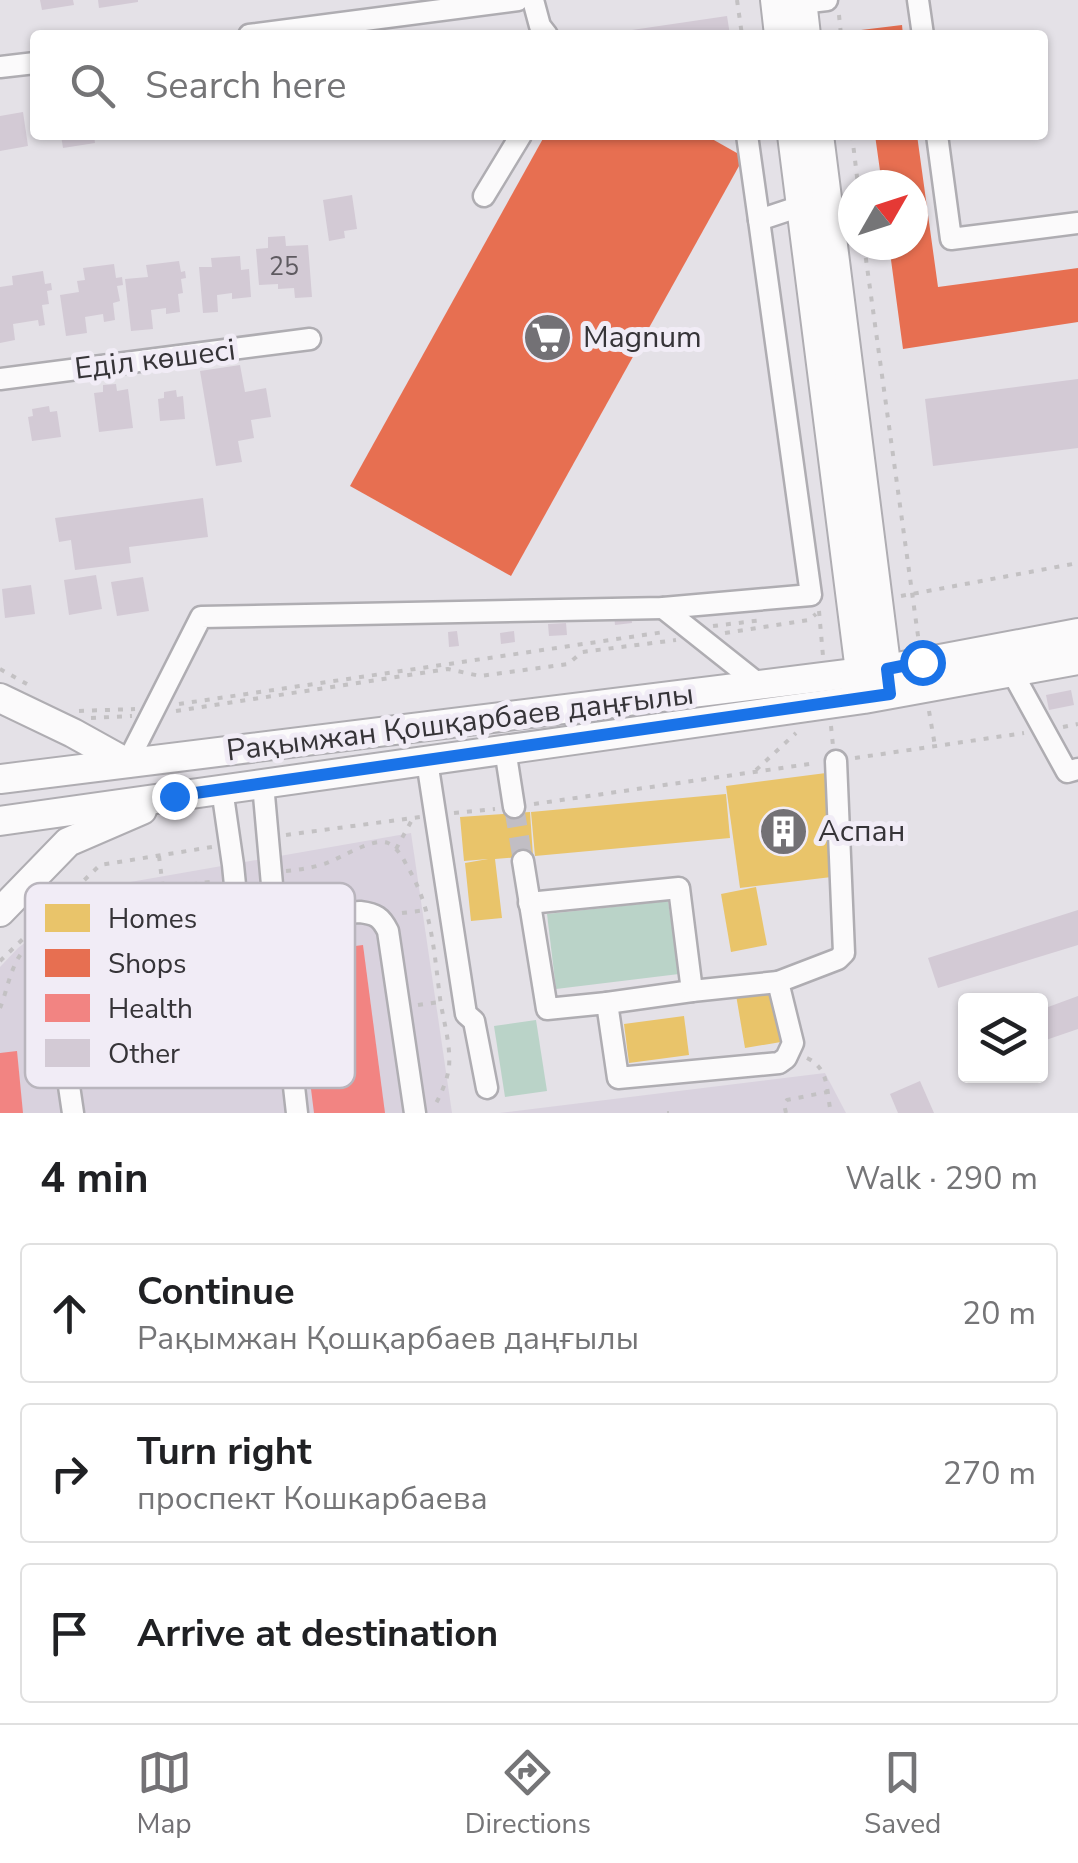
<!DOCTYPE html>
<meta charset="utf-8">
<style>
body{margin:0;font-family:"Nunito Sans",sans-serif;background:#f2f2f2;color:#202124}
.controls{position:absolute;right:30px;bottom:30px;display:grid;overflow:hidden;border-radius:10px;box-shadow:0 2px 8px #0004}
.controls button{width:90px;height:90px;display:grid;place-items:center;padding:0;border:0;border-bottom:2px solid #e0e0e0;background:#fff;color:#202124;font:50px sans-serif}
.compass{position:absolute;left:838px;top:170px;width:90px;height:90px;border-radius:50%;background:#fff;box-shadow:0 2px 8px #0004;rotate:51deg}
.stop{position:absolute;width:30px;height:30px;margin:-22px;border:8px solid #1a73e8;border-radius:50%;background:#fff}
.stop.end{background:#1a73e8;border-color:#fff;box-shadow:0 2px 10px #0008}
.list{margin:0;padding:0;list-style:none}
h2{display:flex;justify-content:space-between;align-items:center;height:130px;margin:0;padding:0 40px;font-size:42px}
h2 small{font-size:32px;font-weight:400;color:#757577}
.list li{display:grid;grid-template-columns:65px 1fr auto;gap:30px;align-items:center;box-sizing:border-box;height:140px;margin:0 20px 20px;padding:0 20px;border:2px solid #e0e0e0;border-radius:10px}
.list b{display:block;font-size:38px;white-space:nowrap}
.list p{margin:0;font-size:32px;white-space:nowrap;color:#757577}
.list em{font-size:32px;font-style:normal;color:#757577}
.icon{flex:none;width:55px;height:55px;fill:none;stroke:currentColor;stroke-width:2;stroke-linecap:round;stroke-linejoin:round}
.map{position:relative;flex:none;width:1078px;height:1113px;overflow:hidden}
.search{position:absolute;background:#fff;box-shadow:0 2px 8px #0004;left:30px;right:30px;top:30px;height:110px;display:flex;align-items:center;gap:25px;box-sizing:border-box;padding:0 35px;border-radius:10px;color:#757577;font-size:38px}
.sheet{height:610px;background:#fff}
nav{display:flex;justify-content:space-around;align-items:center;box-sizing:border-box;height:140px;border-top:2px solid #e0e0e0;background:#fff;font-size:28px;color:#757577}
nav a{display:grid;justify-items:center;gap:5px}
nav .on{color:#737175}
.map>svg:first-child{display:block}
.built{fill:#d9d2de}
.green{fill:#bad3c8}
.homes{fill:#e9c46a}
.shops{fill:#e76f51}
.health{fill:#f28482}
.building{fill:#d3cad5}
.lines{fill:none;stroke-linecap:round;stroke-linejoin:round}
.minor-tunnel{stroke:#c1bec4;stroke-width:20;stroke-dasharray:20 10;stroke-linecap:butt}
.minor-casing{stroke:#afadb2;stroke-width:25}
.major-casing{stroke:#afadb2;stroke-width:32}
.path{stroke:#c3c1c3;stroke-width:4;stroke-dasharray:5 8;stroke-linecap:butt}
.minor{stroke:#fbfafb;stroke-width:20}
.major{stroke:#fbfafb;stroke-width:28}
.route{stroke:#1a73e8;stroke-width:12}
.labels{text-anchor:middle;stroke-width:10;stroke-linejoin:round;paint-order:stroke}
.number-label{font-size:25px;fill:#5e5a60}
.poi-label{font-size:30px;fill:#363438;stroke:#f1ecf6;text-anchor:start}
.street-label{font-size:30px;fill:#363438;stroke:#f1ecf6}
.key{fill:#f1ecf6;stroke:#b9b5bd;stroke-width:2.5}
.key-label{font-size:28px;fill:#363438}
</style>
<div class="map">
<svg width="1078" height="1113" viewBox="0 0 1078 1113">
<rect width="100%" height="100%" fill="#e4e1e7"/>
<g class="built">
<path d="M411,833L452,1113H0V967L18,948L96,888Z"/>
<path d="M825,1073L846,1113H499Z"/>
</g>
<g class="green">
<path d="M668,901L679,974L556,989L547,914Z"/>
<path d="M536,1020L547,1091L505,1097L494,1026Z"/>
</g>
<g class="homes">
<path d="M826,773L840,876L740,888L726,786Z"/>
<path d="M726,794L730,838L535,856L531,812Z"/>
<path d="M530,812L533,856L495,859L502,918L471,921L465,863L488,859L464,861L460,817Z"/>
<path d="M756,887L767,945L731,952L721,894Z"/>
<path d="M771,983L781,1042L745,1048L735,989Z"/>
<path d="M684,1016L689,1055L629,1063L624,1024Z"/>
</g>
<g class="shops">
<path d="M902,25L903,35H862L861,30Z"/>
<path d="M545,135H705L744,157L511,576L350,486Z"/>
<path d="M875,135H917L938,287L1078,268V322L903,349L889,245H913V185H882Z"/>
</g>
<g class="health">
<path d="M363,945L385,1113H314L294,954Z"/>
<path d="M17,1051L23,1113H0V1053Z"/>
</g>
<g class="building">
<path d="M40,0H73L74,5L42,10Z"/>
<path d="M98,0H138V2L99,8Z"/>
<path d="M727,16L730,35H633L632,30Z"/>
<path d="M23,112L28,146L0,151V116Z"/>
<path d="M61,135H94L95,143L63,148Z"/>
<path d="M352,195L357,229L344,231L345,238L329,241L323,200Z"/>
<path d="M285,236L286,246L308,245L312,297L295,298L294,288L278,289V284L259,285L256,249L268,248V237Z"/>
<path d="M240,256L241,270L249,269L251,297L232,299V293L217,295L218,312L203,313L199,267H212L211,258Z"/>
<path d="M179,261L181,272L185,271L186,278L181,279L183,293L178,294L180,312L166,314V308L151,310L153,329L131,331L125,279L148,277L146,265Z"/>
<path d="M114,264L116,278L122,277L123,285L117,286L120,301L113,303L115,320L104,322L103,314L85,317L87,333L66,336L60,295L79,292L77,281L85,280L83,268Z"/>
<path d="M43,271L45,284L51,283L52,290L47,291L49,304L42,305L45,325L39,326L38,320L13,324L15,340L0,343V287L13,285L12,276Z"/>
<path d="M240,365L245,392L266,388L271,417L251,420L254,438L238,441L242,462L216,466L200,371Z"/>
<path d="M1078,379V448L933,466L925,399Z"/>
<path d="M116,384L117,391L128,389L133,428L99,432L94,393L103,392V385Z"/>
<path d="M176,390L177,397L183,396L185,419L160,421L158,399L164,398V392Z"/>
<path d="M49,406L50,412L57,411L61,437L32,441L28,417L33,416L32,409Z"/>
<path d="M203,498L208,537L129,547L131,563L75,570L71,540L59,542L55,518Z"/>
<path d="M96,575L102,609L69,615L64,580Z"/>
<path d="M143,577L149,611L117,616L111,582Z"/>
<path d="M31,585L35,614L5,618L2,589Z"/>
<path d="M631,613L632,623L615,625L614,615Z"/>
<path d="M566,623L567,635L549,636L548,624Z"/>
<path d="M457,631L459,646L449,647L448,632Z"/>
<path d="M514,631L515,642L501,644L500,633Z"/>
<path d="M1071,690L1074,705L1049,710L1046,695Z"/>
<path d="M1078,910V945L938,988L928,958Z"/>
<path d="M1078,996V1029L1040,1042V1010Z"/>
<path d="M920,1081L934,1113H898L890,1094Z"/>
</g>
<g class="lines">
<path class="minor-tunnel" d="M514,807L523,861"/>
<defs>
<g id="minor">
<path d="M533,0L540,26L547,35"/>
<path d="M918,0L923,35"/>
<path d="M793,4L827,0"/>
<path d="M249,35L518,0"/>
<path d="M0,67L35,63"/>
<path d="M747,135L759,220"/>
<path d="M937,135L951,239L1078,223"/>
<path d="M484,196L521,135"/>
<path d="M0,379L310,339"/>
<path d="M663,608L760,685"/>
<path d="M1012,672L1067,772L1078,769"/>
<path d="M505,749L514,807"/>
<path d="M427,761L466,1014L474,1021L487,1088"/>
<path d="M127,763L201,617L663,608L811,595L759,220L801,206"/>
<path d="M222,789L233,865L239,925"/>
<path d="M523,861L547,1009L607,1003L618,1078L779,1063L786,1058L793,1043L778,982L838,959L844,953L836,761"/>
<path d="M529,903L679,888L692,991L607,1003"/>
<path d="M692,991L778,982"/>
<path d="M73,1113L65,1059L59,964L64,956L73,953L160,940L275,918L263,784"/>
<path d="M297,1113L275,918L360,912C376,914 381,917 388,931L415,1113"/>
</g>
<g id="major">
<path d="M775,0L779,35"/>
<path d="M802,0L806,35"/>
<path d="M792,135L862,687"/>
<path d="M819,135L889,688"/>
<path d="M0,698L73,733L127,763"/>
<path d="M0,779L887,669L1078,633"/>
<path d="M0,821L864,699L1078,660"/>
<path d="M0,912L68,842L142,810"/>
</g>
</defs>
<use href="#minor" class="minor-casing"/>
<use href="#major" class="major-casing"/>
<g class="path">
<path d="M737,0L742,35"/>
<path d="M839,15L841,35"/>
<path d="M852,135L858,185"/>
<path d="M864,245L919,643"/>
<path d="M901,596L1078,563"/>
<path d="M819,611L823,656"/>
<path d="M713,626L763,620"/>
<path d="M725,633L809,620L816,614"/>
<path d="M0,669L27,684"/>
<path d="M179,704L664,632"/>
<path d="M79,711L135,709"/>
<path d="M176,711L448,669L480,676L568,664L582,652L676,640"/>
<path d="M929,711L935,746"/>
<path d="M91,718L132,716"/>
<path d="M831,726L833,746"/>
<path d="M1063,727L1078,724"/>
<path d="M855,758L1024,733"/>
<path d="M756,770L796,733"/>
<path d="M534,804L816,763"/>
<path d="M454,813L495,809"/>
<path d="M286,835L420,817"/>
<path d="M396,849L413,818"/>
<path d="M159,856L167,920"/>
<path d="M286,871C299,870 311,868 324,864C340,859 372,837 388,843C397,847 403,858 407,866C432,907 434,952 440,998C443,1020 451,1044 449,1067C447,1082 440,1096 433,1109"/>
<path d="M63,901L217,881"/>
<path d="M402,913L427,910"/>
<path d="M105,929L144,903L164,896"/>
<path d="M35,943L41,935L44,920"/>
<path d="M0,961L100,865L212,847"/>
<path d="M418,1005L439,1002"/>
<path d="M0,1008C8,990 13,948 36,943C41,941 47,943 53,942"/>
<path d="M807,1058C830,1069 826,1091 831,1113"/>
<path d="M667,1113H669"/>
<path d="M786,1113L784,1104L787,1100L827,1092"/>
</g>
<use href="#minor" class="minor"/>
<use href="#major" class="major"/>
</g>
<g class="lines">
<path class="route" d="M174,796L890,694L887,669L922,662"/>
</g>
<defs>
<symbol id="supermarket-disc" viewBox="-11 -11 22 22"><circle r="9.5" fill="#737175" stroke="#f1ecf6"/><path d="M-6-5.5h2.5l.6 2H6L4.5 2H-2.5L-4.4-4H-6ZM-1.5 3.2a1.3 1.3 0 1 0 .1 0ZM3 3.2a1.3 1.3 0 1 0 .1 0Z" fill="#fff"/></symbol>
<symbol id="building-disc" viewBox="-11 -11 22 22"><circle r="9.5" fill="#737175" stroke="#f1ecf6"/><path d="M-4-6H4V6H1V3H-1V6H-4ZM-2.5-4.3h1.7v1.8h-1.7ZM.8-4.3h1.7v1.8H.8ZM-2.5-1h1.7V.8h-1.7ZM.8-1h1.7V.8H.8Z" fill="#fff"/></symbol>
</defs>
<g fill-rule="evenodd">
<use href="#supermarket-disc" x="520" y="310" width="55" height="55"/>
<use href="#building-disc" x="756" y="804" width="55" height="55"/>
</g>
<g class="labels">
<g class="number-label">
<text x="284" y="275">25</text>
</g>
<g class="poi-label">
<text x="583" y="347">Magnum</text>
<text x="818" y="841">Аспан</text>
</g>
<g class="street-label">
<text transform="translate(155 359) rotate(-7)" y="10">Еділ көшесі</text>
<text transform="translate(460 722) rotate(-7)" y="10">Рақымжан Қошқарбаев даңғылы</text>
</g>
</g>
<rect x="25" y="883" width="330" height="205" rx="15" class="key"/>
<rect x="45" y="904" width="45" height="28" fill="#e9c46a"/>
<rect x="45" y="949" width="45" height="28" fill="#e76f51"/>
<rect x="45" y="994" width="45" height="28" fill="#f28482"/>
<rect x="45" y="1039" width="45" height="28" fill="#d3cad5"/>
<g class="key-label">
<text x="108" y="928">Homes</text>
<text x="108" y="973">Shops</text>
<text x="108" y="1018">Health</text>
<text x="108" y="1063">Other</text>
</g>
</svg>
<div class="controls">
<button><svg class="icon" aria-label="layers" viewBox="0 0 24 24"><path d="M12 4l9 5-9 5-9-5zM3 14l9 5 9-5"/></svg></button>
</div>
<svg class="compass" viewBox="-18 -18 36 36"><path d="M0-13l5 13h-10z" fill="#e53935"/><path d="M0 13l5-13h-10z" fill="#757577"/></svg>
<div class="stop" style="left:922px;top:662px"></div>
<div class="stop end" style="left:174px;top:796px"></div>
<div class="search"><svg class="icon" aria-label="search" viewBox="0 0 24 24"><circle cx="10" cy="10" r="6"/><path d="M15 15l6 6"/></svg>Search here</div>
</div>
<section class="sheet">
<h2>4 min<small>Walk · 290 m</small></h2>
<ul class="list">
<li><svg class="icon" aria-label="ahead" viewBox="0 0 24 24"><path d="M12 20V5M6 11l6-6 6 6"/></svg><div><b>Continue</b><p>Рақымжан Қошқарбаев даңғылы</p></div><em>20 m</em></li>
<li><svg class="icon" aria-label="right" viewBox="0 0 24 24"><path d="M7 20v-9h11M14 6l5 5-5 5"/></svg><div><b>Turn right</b><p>проспект Кошкарбаева</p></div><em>270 m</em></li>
<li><svg class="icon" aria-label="arrive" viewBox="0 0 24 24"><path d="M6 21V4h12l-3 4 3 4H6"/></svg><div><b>Arrive at destination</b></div></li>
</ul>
</section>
<nav>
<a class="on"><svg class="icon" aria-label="map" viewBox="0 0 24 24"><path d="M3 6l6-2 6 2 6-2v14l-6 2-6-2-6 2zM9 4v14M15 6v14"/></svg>Map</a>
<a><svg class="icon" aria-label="directions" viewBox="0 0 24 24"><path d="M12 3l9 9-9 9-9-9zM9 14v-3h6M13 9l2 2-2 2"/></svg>Directions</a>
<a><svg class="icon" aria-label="saved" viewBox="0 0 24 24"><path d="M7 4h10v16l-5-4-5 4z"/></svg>Saved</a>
</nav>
